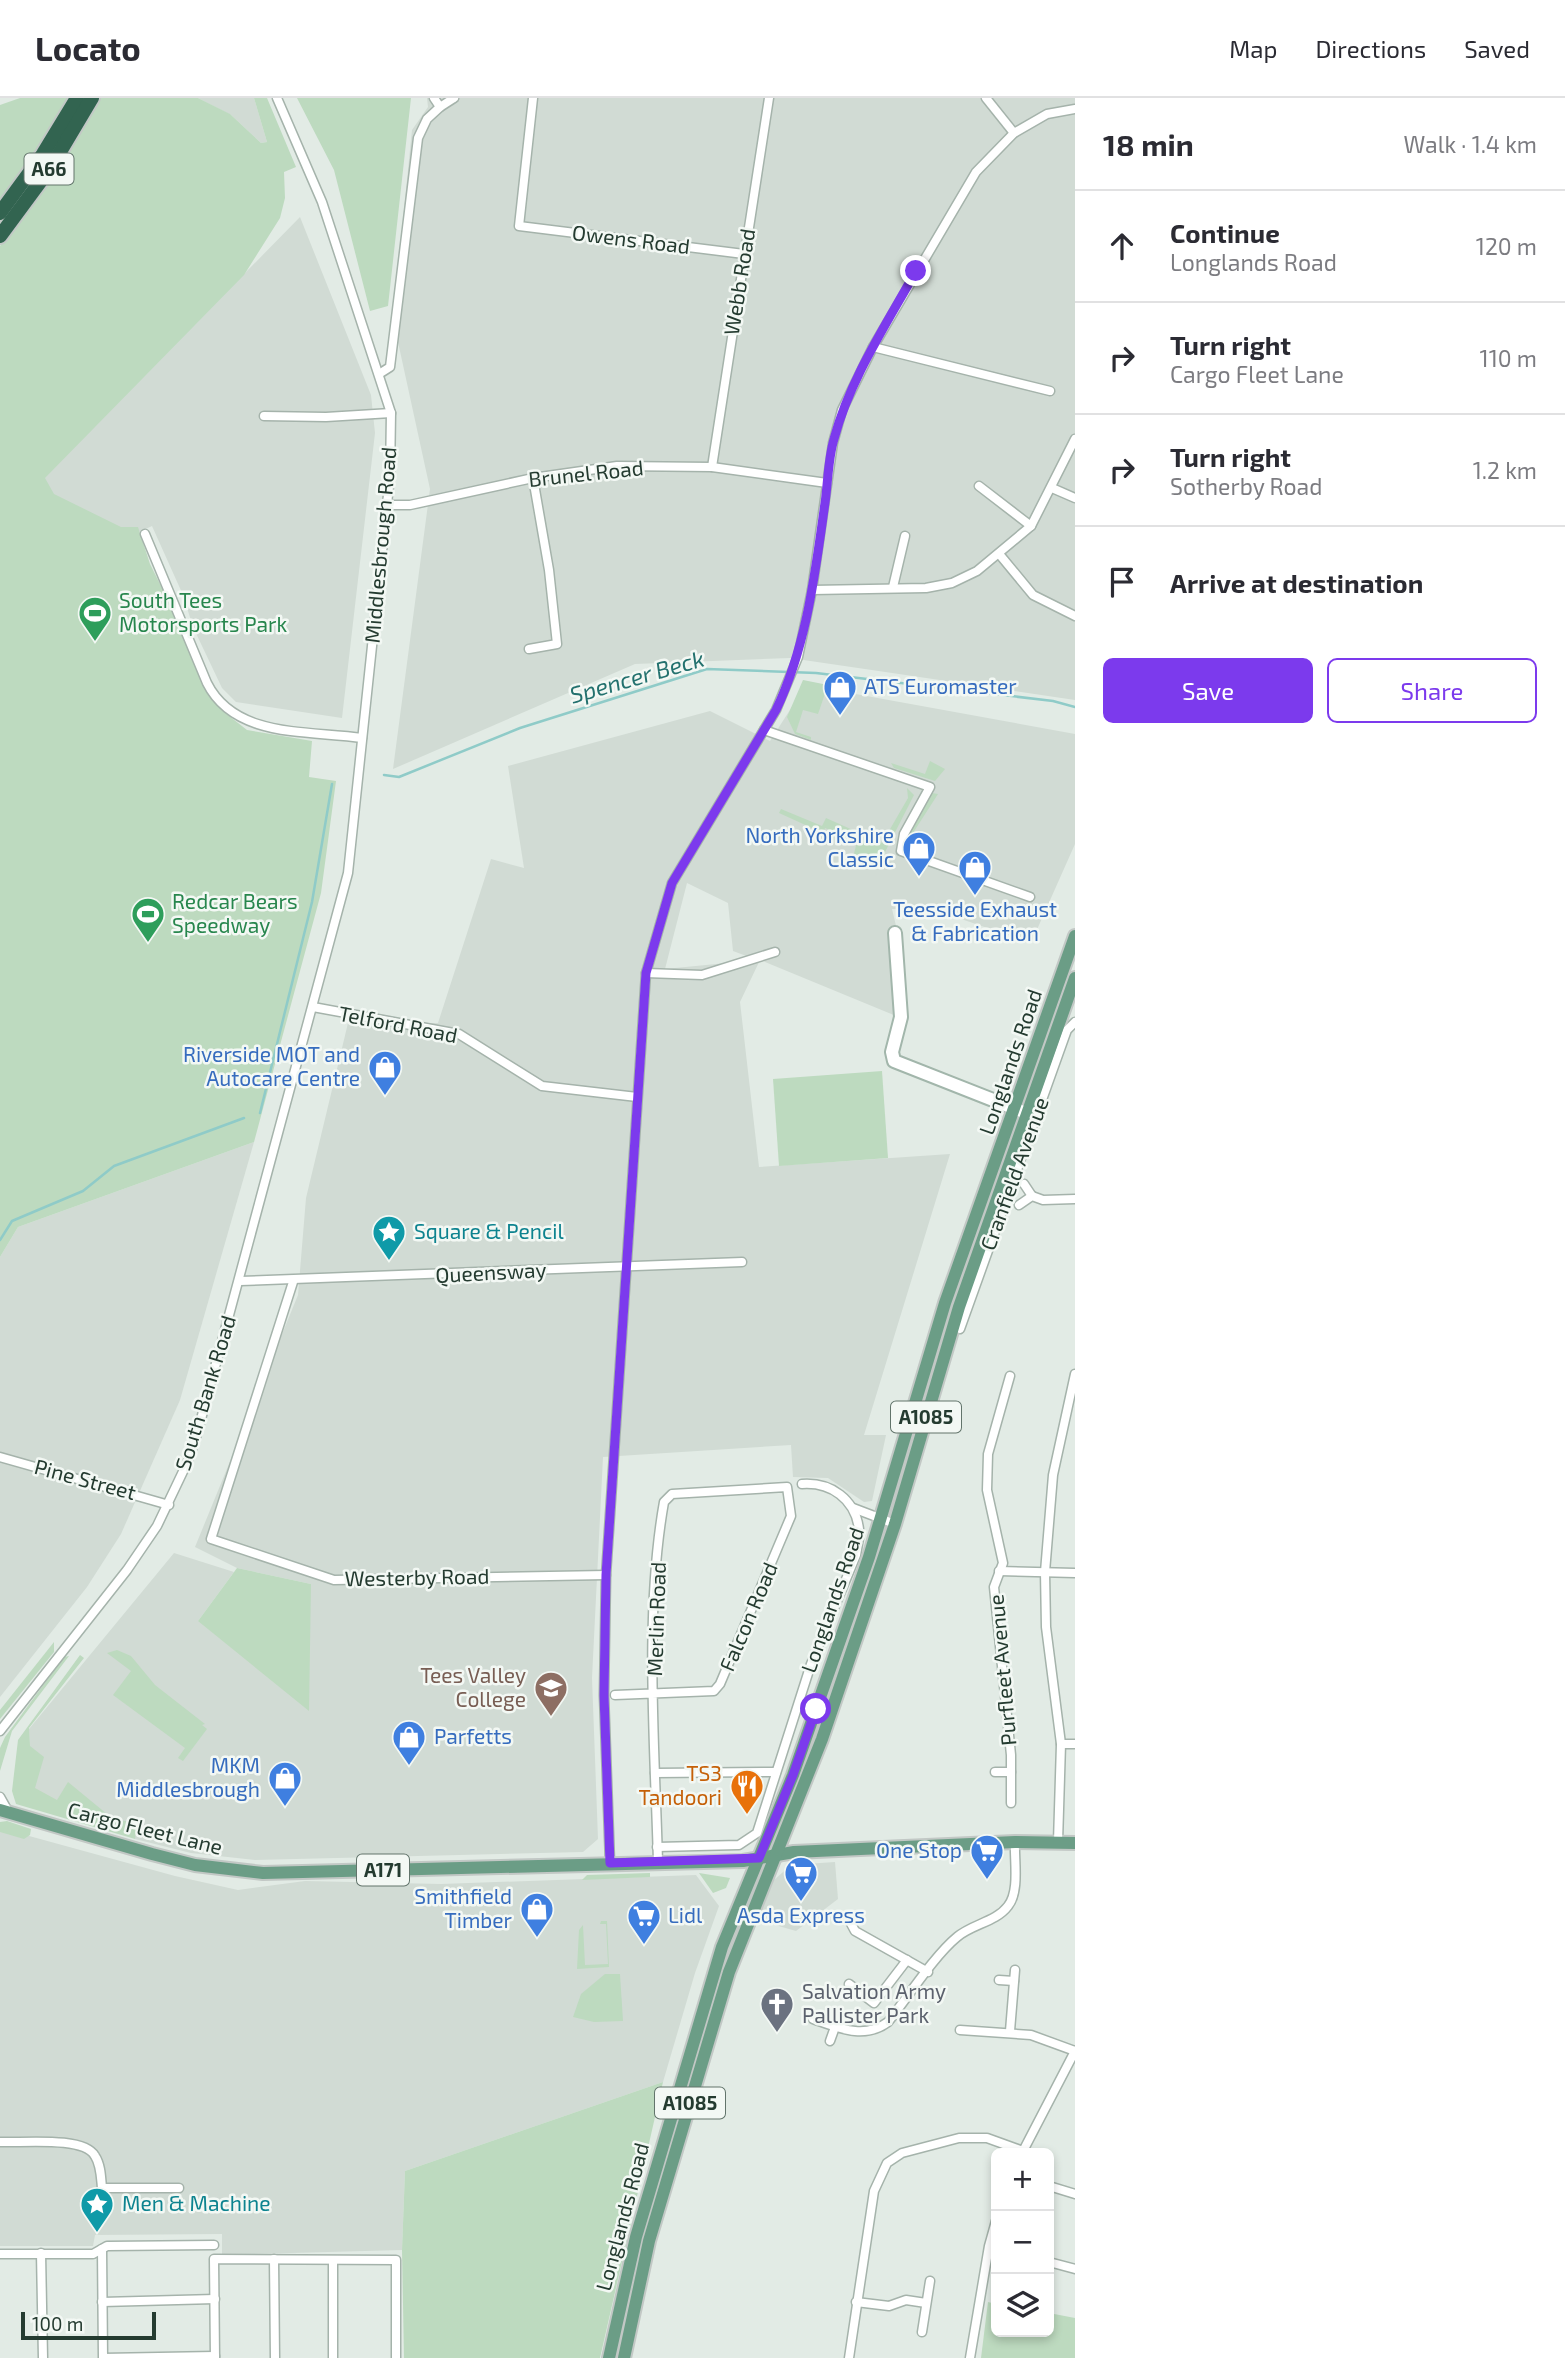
<!DOCTYPE html>
<meta charset="utf-8">
<style>
body{margin:0;font-family:"Exo 2",sans-serif;background:#f7f7f7;color:#2b2b33}
.controls{position:absolute;right:21px;bottom:21px;display:grid;overflow:hidden;border-radius:10px;box-shadow:0 4px 10px #0003}
.controls button{width:63px;height:63px;display:grid;place-items:center;padding:0;border:0;border-bottom:2px solid #e1e1e2;background:#fff;color:#2b2b33;font:35px sans-serif}
.scale{position:absolute;left:21px;bottom:18px;width:135px;box-sizing:border-box;padding-left:7px;border:4px solid #243b30;border-top:0;font-size:19px;line-height:24px;white-space:nowrap;color:#243b30;-webkit-text-stroke:5px #f3f8f4;paint-order:stroke}
.stop{position:absolute;width:21px;height:21px;margin:-16px;border:5px solid #7c3aed;border-radius:50%;background:#fff}
.stop.end{background:#7c3aed;border-color:#fff;box-shadow:0 2px 7px #0008}
.list{margin:0;padding:0;list-style:none}
h2{display:flex;justify-content:space-between;align-items:center;height:91px;margin:0;padding:0 28px;font-size:30px}
h2 small{font-size:23px;font-weight:400;color:#7c7c81}
.list li{display:grid;grid-template-columns:46px 1fr auto;gap:21px;align-items:center;box-sizing:border-box;height:112px;padding:0 28px;border-top:2px solid #e1e1e2}
.list b{display:block;font-size:26px;white-space:nowrap}
.list p{margin:0;font-size:23px;white-space:nowrap;color:#7c7c81}
.list em{font-size:23px;font-style:normal;color:#7c7c81}
.actions{display:flex;gap:14px;padding:21px 28px}
.actions a{flex:1;padding:16px 0;border:2px solid #7c3aed;border-radius:10px;text-align:center;font-size:24px;color:#7c3aed}
.actions .main{background:#7c3aed;color:#fff}
.icon{flex:none;width:38px;height:38px;fill:none;stroke:currentColor;stroke-width:2;stroke-linecap:round;stroke-linejoin:round}
.map{position:relative;flex:none;width:1075px;height:2260px;overflow:hidden}
header{display:flex;align-items:center;gap:42px;box-sizing:border-box;height:98px;padding:0 35px;background:#fff;border-bottom:2px solid #e1e1e2}
header strong{font-size:33px}
nav{display:flex;gap:38px;margin-inline-start:auto;font-size:24px}
main{display:flex}
aside{flex:1;background:#fff}
.map>svg:first-child{display:block}
.built{fill:#d1dbd4;fill-rule:evenodd}
.green{fill:#bddabf}
.lines{fill:none;stroke-linecap:round;stroke-linejoin:round}
.stream{stroke:#8fcbc8;stroke-width:2.5}
.street-casing{stroke:#a5b3ab;stroke-width:11}
.secondary-casing{stroke:#a2b6ab;stroke-width:16}
.primary-casing{stroke:#c2c8c5;stroke-width:16}
.highway-casing{stroke:#c2c8c5;stroke-width:18}
.street{stroke:#fff;stroke-width:8}
.secondary{stroke:#fff;stroke-width:12}
.primary{stroke:#6b9d86;stroke-width:12}
.highway{stroke:#326450;stroke-width:14}
.route{stroke:#7c3aed;stroke-width:9}
.labels{text-anchor:middle;stroke-width:5;stroke-linejoin:round;paint-order:stroke}
.shield{fill:#f3f8f4;stroke:#62746b;stroke-width:2}
.shield-label{font-size:19px;font-weight:bold;fill:#243b30}
.street-label{font-size:21px;fill:#243b30;stroke:#f3f8f4}
.leisure-label{font-size:21px;fill:#27864d;stroke:#f3f8f4;text-anchor:start}
.shop-label{font-size:21px;fill:#366cbe;stroke:#f3f8f4;text-anchor:end}
.culture-label{font-size:21px;fill:#0d838f;stroke:#f3f8f4;text-anchor:start}
.education-label{font-size:21px;fill:#785e54;stroke:#f3f8f4;text-anchor:end}
.food-label{font-size:21px;fill:#c56008;stroke:#f3f8f4;text-anchor:end}
.worship-label{font-size:21px;fill:#5b616d;stroke:#f3f8f4;text-anchor:start}
.water-label{font-size:23px;font-style:italic;fill:#23716e;stroke:#f3f8f4}
</style>
<header>
<strong>Locato</strong>
<nav><a>Map</a><a>Directions</a><a>Saved</a></nav>
</header>
<main>
<div class="map">
<svg width="1075" height="2260" viewBox="0 0 1075 2260">
<rect width="100%" height="100%" fill="#e2ebe5"/>
<g class="built">
<path d="M198,0H254L267,44L261,45L231,17Z"/>
<path d="M427,0H1075V602L790,560L635,566L393,671L430,391L393,221L412,32L428,9Z"/>
<path d="M300,119L371,297L375,335L342,620L236,604L222,590L193,529L183,497L152,428L135,436L49,400L41,383Z"/>
<path d="M806,587L1075,636V746L1031,845L932,811H892L898,836L901,920L760,862L740,904L759,1069L950,1056L864,1337H886L872,1403L864,1404L828,1380L793,1379L791,1347L603,1359L592,1580L598,1741L583,1754L255,1762L191,1755L135,1741V1731L31,1701L29,1631L174,1455L234,1474L198,1523L311,1486L237,1470L195,1449L298,1197L306,1100L348,925H438L491,761L524,770L508,668L710,613L770,643ZM687,785L728,805L733,853L757,862L665,871Z"/>
<path d="M254,1044L180,1302L121,1436L87,1489L0,1599V1159L18,1129Z"/>
<path d="M0,1730L175,1778L238,1792L305,1783L441,1786L696,1777L719,1808L695,1875L663,1984L405,2073L402,2152L222,2157V2136L95,2137L93,2148H0Z"/>
<path d="M835,1764L838,1801L796,1833L758,1822L774,1782L791,1767Z"/>
</g>
<g class="green">
<path d="M20,0H70L0,106V7Z"/>
<path d="M98,0H198L230,16L261,45L267,44L254,0H267L296,69L284,74L285,100L280,120L244,177L45,380L54,396L121,429H138L150,466L224,614L247,632L312,643L309,679L336,683L321,795L254,1044L18,1129L0,1159V148L40,96Z"/>
<path d="M297,0H411L388,208L370,213L334,72Z"/>
<path d="M803,582L828,587L818,616L803,612L796,634L811,639V642L795,636L787,619Z"/>
<path d="M930,663L945,671L935,683L894,670L891,665L925,676Z"/>
<path d="M907,690L914,697L884,756L853,759L857,744L825,730L823,735L779,715L781,711L822,728L826,720L882,745L908,700Z"/>
<path d="M932,695L938,696L911,738L913,744L921,747L919,750L906,746L907,738Z"/>
<path d="M882,973L888,1060L779,1068L773,981Z"/>
<path d="M237,1470L311,1486L309,1613L198,1523Z"/>
<path d="M54,1544V1554L0,1621V1612Z"/>
<path d="M117,1552L131,1558L155,1587L205,1626L202,1627L207,1631L183,1663L178,1660L185,1650L113,1597L131,1573L107,1555Z"/>
<path d="M80,1557L84,1560L29,1630L30,1648L44,1659L35,1690L57,1702L68,1684L113,1721L137,1725L135,1741L16,1706L12,1693L18,1642Z"/>
<path d="M69,1558L12,1633L0,1673V1650L5,1639L64,1559Z"/>
<path d="M7,1723L31,1731L30,1737L24,1741L0,1734V1724Z"/>
<path d="M650,1775V1779L582,1782L587,1777Z"/>
<path d="M699,1775L730,1780L726,1790L713,1795Z"/>
<path d="M601,1823H607L609,1869L577,1871L579,1832L583,1827L585,1867L608,1866L606,1826H600Z"/>
<path d="M605,1876H620L623,1923L594,1924L573,1919L581,1896Z"/>
<path d="M663,1984L600,2260H404L402,2152L405,2073Z"/>
<path d="M988,2204L996,2206V2234H1049V2215L1075,2220V2260H981Z"/>
</g>
<g class="lines">
<g class="stream">
<path d="M384,677L399,679L520,630L707,571L816,575L1053,603L1075,609"/>
<path d="M260,1015L312,804L332,686"/>
<path d="M0,1142L12,1123L83,1093L114,1068L244,1020"/>
</g>
<defs>
<g id="street">
<path d="M533,0L519,128L744,156"/>
<path d="M986,0L1014,35"/>
<path d="M440,9L454,0"/>
<path d="M873,249L1050,293"/>
<path d="M379,276L390,269L418,40L427,21L440,9L434,0"/>
<path d="M264,318L326,319L391,315"/>
<path d="M712,369L769,0"/>
<path d="M979,388L1031,428"/>
<path d="M1052,390L1075,400"/>
<path d="M387,407H410L533,380L617,368L712,369L827,385"/>
<path d="M145,436L207,585C235,641 309,632 362,640"/>
<path d="M1000,457L1033,497L1075,518"/>
<path d="M893,489L905,438"/>
<path d="M812,492L926,490L952,485L977,473L1031,428L1075,341"/>
<path d="M529,551L557,546L549,472L533,380"/>
<path d="M764,632L930,689L904,736L901,753L1030,799"/>
<path d="M646,875L702,877L775,854"/>
<path d="M313,909L459,936L542,988L637,999"/>
<path d="M1024,1086L1032,1098"/>
<path d="M1019,1107L1032,1098L1043,1102L1075,1101"/>
<path d="M240,1183L742,1164"/>
<path d="M293,1184L211,1441L334,1482L606,1477"/>
<path d="M960,1231L1067,932L1075,924"/>
<path d="M1010,1278L988,1356L987,1392L1003,1465L994,1489L1011,1657V1705"/>
<path d="M0,1359L169,1407"/>
<path d="M802,1386C831,1384 855,1401 859,1431"/>
<path d="M853,1410L895,1426"/>
<path d="M999,1473L1075,1475"/>
<path d="M615,1597L714,1593L720,1586L791,1418L787,1389L672,1396L664,1404C644,1516 655,1650 658,1764"/>
<path d="M0,1633L127,1472L157,1428L188,1363L197,1336L348,775L390,378L391,315L322,104L277,0"/>
<path d="M1061,1646H1075"/>
<path d="M995,1674H1011"/>
<path d="M655,1675L776,1674"/>
<path d="M0,1699L9,1715"/>
<path d="M1058,1744L1061,1646L1046,1529L1045,1474L1053,1377L1075,1276"/>
<path d="M657,1749L739,1747L757,1735L811,1566L856,1457L859,1440"/>
<path d="M610,1765L604,1597L606,1477L646,875L672,785L776,612L798,559L812,492L833,345L842,312L873,249L976,74L1014,35L1047,16L1075,11"/>
<path d="M848,1820L855,1833L928,1874"/>
<path d="M999,1882L1014,1883"/>
<path d="M849,1886L874,1905L907,1862"/>
<path d="M813,1921C839,1930 864,1942 888,1924C908,1899 934,1858 957,1839C972,1826 996,1824 1008,1808C1020,1793 1014,1762 1015,1744"/>
<path d="M960,1932L1031,1937L1075,1953"/>
<path d="M1010,1933L1015,1872"/>
<path d="M830,1943L835,1929"/>
<path d="M0,2044C22,2045 84,2038 95,2058C101,2067 101,2080 102,2090H179"/>
<path d="M1022,2055L1075,1953"/>
<path d="M1049,2088L1075,2096"/>
<path d="M102,2151L103,2260L215,2258"/>
<path d="M41,2155L43,2260"/>
<path d="M0,2156H93L107,2148L214,2147"/>
<path d="M274,2161L275,2260"/>
<path d="M333,2163V2260"/>
<path d="M1049,2164L1075,2171"/>
<path d="M102,2204L215,2201"/>
<path d="M856,2204L889,2208L906,2202L926,2205"/>
<path d="M922,2234L930,2183"/>
<path d="M215,2260L214,2161L396,2162V2260"/>
<path d="M849,2260L874,2093L887,2065L902,2055L959,2040H987L1023,2053"/>
<path d="M970,2260L989,2148L996,2123"/>
</g>
<path id="secondary" d="M895,835L901,919L892,954L894,963L1021,1013"/>
<g id="primary">
<path d="M0,1712L152,1756L195,1767L263,1775L743,1763L794,1754L1015,1744L1075,1745"/>
<path d="M609,2260L636,2139L722,1849L793,1677L869,1459L945,1205L1075,838"/>
<path d="M624,2260L649,2143L729,1874L822,1641L895,1426L959,1209L1075,880"/>
</g>
<g id="highway">
<path d="M0,115L43,56L77,0"/>
<path d="M0,138L51,69L92,0"/>
</g>
</defs>
<use href="#street" class="street-casing"/>
<use href="#secondary" class="secondary-casing"/>
<use href="#primary" class="primary-casing"/>
<use href="#highway" class="highway-casing"/>
<use href="#street" class="street"/>
<use href="#secondary" class="secondary"/>
<use href="#primary" class="primary"/>
<use href="#highway" class="highway"/>
</g>
<g class="lines">
<path class="route" d="M816,1611L793,1677L759,1760L610,1765L604,1597L606,1477L646,875L672,785L776,612C807,547 815,475 825,405C828,384 828,361 834,341C850,281 886,227 916,173"/>
</g>
<defs>
<symbol id="stadium-pin" viewBox="-11 -11 22 30"><path d="M0 17L-7.5 6A9.5 9.5 0 1 1 7.5 6Z" fill="#2e9e5b" stroke="#f3f8f4"/><path d="M0-5a6.5 5 0 1 0 0 10a6.5 5 0 1 0 0-10ZM-3.5-1.8h7v3.6h-7Z" fill="#fff"/></symbol>
<symbol id="shop-pin" viewBox="-11 -11 22 30"><path d="M0 17L-7.5 6A9.5 9.5 0 1 1 7.5 6Z" fill="#3f7fe0" stroke="#f3f8f4"/><path d="M-5-2.5h2.3a2.7 3.5 0 0 1 5.4 0H5L5.5 6h-11ZM-1.5-2.5h3a1.5 2.3 0 0 0-3 0Z" fill="#fff"/></symbol>
<symbol id="sight-pin" viewBox="-11 -11 22 30"><path d="M0 17L-7.5 6A9.5 9.5 0 1 1 7.5 6Z" fill="#0f9aa8" stroke="#f3f8f4"/><path d="M0-6L1.8-2.2L6-1.7L2.9 1.2L3.7 5.4L0 3.3L-3.7 5.4L-2.9 1.2L-6-1.7L-1.8-2.2Z" fill="#fff"/></symbol>
<symbol id="school-pin" viewBox="-11 -11 22 30"><path d="M0 17L-7.5 6A9.5 9.5 0 1 1 7.5 6Z" fill="#8d6e63" stroke="#f3f8f4"/><path d="M0-5L7-2L0 1L-7-2ZM-4 1L0 2.5L4 1V4Q0 6-4 4Z" fill="#fff"/></symbol>
<symbol id="restaurant-pin" viewBox="-11 -11 22 30"><path d="M0 17L-7.5 6A9.5 9.5 0 1 1 7.5 6Z" fill="#e8710a" stroke="#f3f8f4"/><path d="M-5-6h1v4h1v-4h1v4h1v-4h1v5L-1.5 .5V6h-2V.5L-5-1ZM5-6V6H3V1.5H1.5Q1.5-4 5-6Z" fill="#fff"/></symbol>
<symbol id="supermarket-pin" viewBox="-11 -11 22 30"><path d="M0 17L-7.5 6A9.5 9.5 0 1 1 7.5 6Z" fill="#3f7fe0" stroke="#f3f8f4"/><path d="M-6-5.5h2.5l.6 2H6L4.5 2H-2.5L-4.4-4H-6ZM-1.5 3.2a1.3 1.3 0 1 0 .1 0ZM3 3.2a1.3 1.3 0 1 0 .1 0Z" fill="#fff"/></symbol>
<symbol id="church-pin" viewBox="-11 -11 22 30"><path d="M0 17L-7.5 6A9.5 9.5 0 1 1 7.5 6Z" fill="#6b7280" stroke="#f3f8f4"/><path d="M-1.2-6h2.4v3.5h3.3v2.4h-3.3V6h-2.4V-.1h-3.3v-2.4h3.3Z" fill="#fff"/></symbol>
</defs>
<g fill-rule="evenodd">
<use href="#stadium-pin" x="76" y="496" width="38" height="52"/>
<use href="#shop-pin" x="821" y="570" width="38" height="52"/>
<use href="#shop-pin" x="900" y="731" width="38" height="52"/>
<use href="#shop-pin" x="956" y="750" width="38" height="52"/>
<use href="#stadium-pin" x="129" y="797" width="38" height="52"/>
<use href="#shop-pin" x="366" y="950" width="38" height="52"/>
<use href="#sight-pin" x="370" y="1115" width="38" height="52"/>
<use href="#school-pin" x="532" y="1571" width="38" height="52"/>
<use href="#shop-pin" x="390" y="1620" width="38" height="52"/>
<use href="#shop-pin" x="266" y="1661" width="38" height="52"/>
<use href="#restaurant-pin" x="728" y="1669" width="38" height="52"/>
<use href="#supermarket-pin" x="968" y="1734" width="38" height="52"/>
<use href="#supermarket-pin" x="782" y="1756" width="38" height="52"/>
<use href="#shop-pin" x="518" y="1792" width="38" height="52"/>
<use href="#supermarket-pin" x="625" y="1799" width="38" height="52"/>
<use href="#church-pin" x="758" y="1887" width="38" height="52"/>
<use href="#sight-pin" x="78" y="2087" width="38" height="52"/>
</g>
<g class="labels">
<g class="shield">
<rect x="24.5" y="55.5" width="49" height="31" rx="5"/>
<rect x="891" y="1303.5" width="70" height="31" rx="5"/>
<rect x="357" y="1756.5" width="52" height="31" rx="5"/>
<rect x="655" y="1989.5" width="70" height="31" rx="5"/>
</g>
<g class="shield-label">
<text x="49" y="78">A66</text>
<text x="926" y="1326">A1085</text>
<text x="383" y="1779">A171</text>
<text x="690" y="2012">A1085</text>
</g>
<g class="street-label">
<text transform="translate(631 142) rotate(7)" y="7">Owens Road</text>
<text transform="translate(740 184) rotate(-81)" y="7">Webb Road</text>
<text transform="translate(586 376) rotate(-6)" y="7">Brunel Road</text>
<text transform="translate(381 447) rotate(-85)" y="7">Middlesbrough Road</text>
<text transform="translate(398 927) rotate(11)" y="7">Telford Road</text>
<text transform="translate(1011 964) rotate(-71)" y="7">Longlands Road</text>
<text transform="translate(1015 1076) rotate(-70)" y="7">Cranfield Avenue</text>
<text transform="translate(491 1175) rotate(-3)" y="7">Queensway</text>
<text transform="translate(206 1295) rotate(-73)" y="7">South Bank Road</text>
<text transform="translate(85 1382) rotate(15)" y="7">Pine Street</text>
<text transform="translate(417 1480) rotate(-1)" y="7">Westerby Road</text>
<text transform="translate(833 1502) rotate(-71)" y="7">Longlands Road</text>
<text transform="translate(749 1519) rotate(-67)" y="7">Falcon Road</text>
<text transform="translate(657 1521) rotate(-88)" y="7">Merlin Road</text>
<text transform="translate(1003 1572) rotate(-95)" y="7">Purfleet Avenue</text>
<text transform="translate(145 1731) rotate(14)" y="7">Cargo Fleet Lane</text>
<text transform="translate(623 2119) rotate(-75)" y="7">Longlands Road</text>
</g>
<g class="leisure-label">
<text x="119" y="510">South Tees<tspan x="119" dy="24">Motorsports Park</tspan></text>
<text x="172" y="811">Redcar Bears<tspan x="172" dy="24">Speedway</tspan></text>
</g>
<g class="shop-label">
<text x="864" y="596" text-anchor="start">ATS Euromaster</text>
<text x="894" y="745">North Yorkshire<tspan x="894" dy="24">Classic</tspan></text>
<text x="975" y="819" text-anchor="middle">Teesside Exhaust<tspan x="975" dy="24">&amp; Fabrication</tspan></text>
<text x="360" y="964">Riverside MOT and<tspan x="360" dy="24">Autocare Centre</tspan></text>
<text x="434" y="1646" text-anchor="start">Parfetts</text>
<text x="260" y="1675">MKM<tspan x="260" dy="24">Middlesbrough</tspan></text>
<text x="962" y="1760">One Stop</text>
<text x="512" y="1806">Smithfield<tspan x="512" dy="24">Timber</tspan></text>
<text x="668" y="1825" text-anchor="start">Lidl</text>
<text x="801" y="1825" text-anchor="middle">Asda Express</text>
</g>
<g class="culture-label">
<text x="414" y="1141">Square &amp; Pencil</text>
<text x="122" y="2113">Men &amp; Machine</text>
</g>
<g class="education-label">
<text x="526" y="1585">Tees Valley<tspan x="526" dy="24">College</tspan></text>
</g>
<g class="food-label">
<text x="722" y="1683">TS3<tspan x="722" dy="24">Tandoori</tspan></text>
</g>
<g class="worship-label">
<text x="802" y="1901">Salvation Army<tspan x="802" dy="24">Pallister Park</tspan></text>
</g>
<g class="water-label">
<text transform="translate(637 579) rotate(-16)" y="8">Spencer Beck</text>
</g>
</g>
</svg>
<div class="controls">
<button>+</button>
<button>−</button>
<button><svg class="icon" aria-label="layers" viewBox="0 0 24 24"><path d="M12 4l9 5-9 5-9-5zM3 14l9 5 9-5"/></svg></button>
</div>
<div class="scale">100 m</div>
<div class="stop" style="left:816px;top:1611px"></div>
<div class="stop end" style="left:916px;top:173px"></div>
</div>
<aside>
<h2>18 min<small>Walk · 1.4 km</small></h2>
<ul class="list">
<li><svg class="icon" aria-label="ahead" viewBox="0 0 24 24"><path d="M12 20V5M6 11l6-6 6 6"/></svg><div><b>Continue</b><p>Longlands Road</p></div><em>120 m</em></li>
<li><svg class="icon" aria-label="right" viewBox="0 0 24 24"><path d="M7 20v-9h11M14 6l5 5-5 5"/></svg><div><b>Turn right</b><p>Cargo Fleet Lane</p></div><em>110 m</em></li>
<li><svg class="icon" aria-label="right" viewBox="0 0 24 24"><path d="M7 20v-9h11M14 6l5 5-5 5"/></svg><div><b>Turn right</b><p>Sotherby Road</p></div><em>1.2 km</em></li>
<li><svg class="icon" aria-label="arrive" viewBox="0 0 24 24"><path d="M6 21V4h12l-3 4 3 4H6"/></svg><div><b>Arrive at destination</b></div></li>
</ul>
<div class="actions"><a class="main">Save</a><a>Share</a></div>
</aside>
</main>
